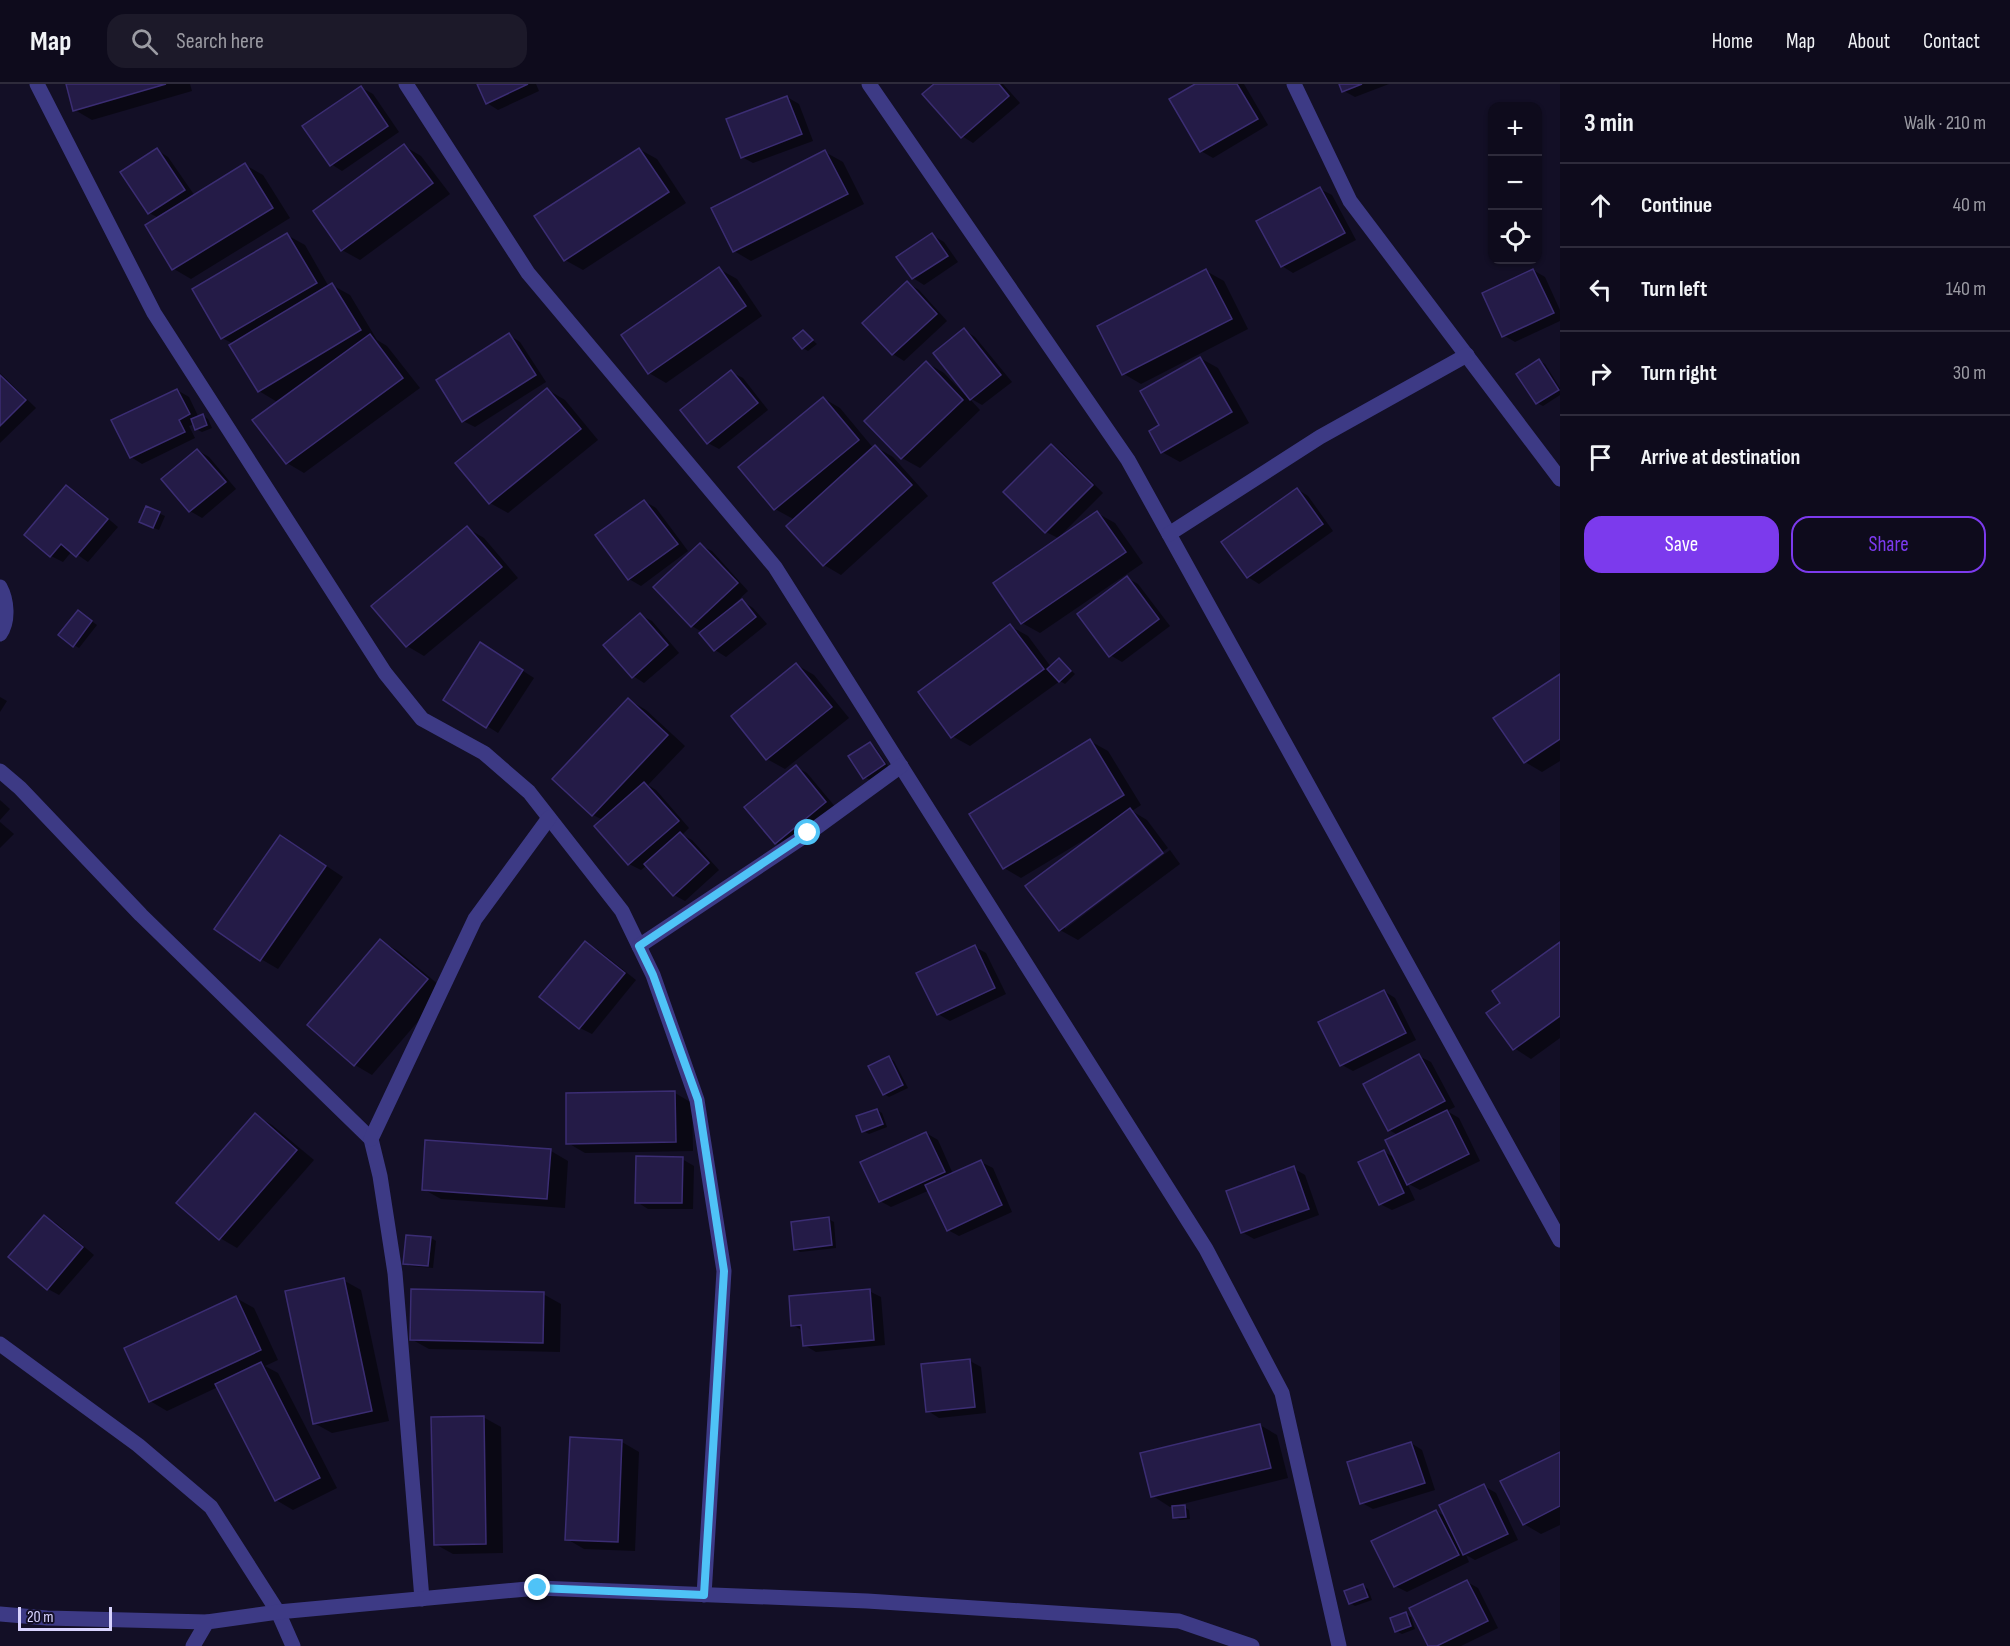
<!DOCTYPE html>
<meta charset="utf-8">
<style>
body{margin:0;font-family:"Sofia Sans Condensed",sans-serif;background:#1c1929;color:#f1f3f6}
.controls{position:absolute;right:18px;top:18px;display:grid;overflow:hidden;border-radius:12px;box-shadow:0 2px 4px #0004}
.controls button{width:54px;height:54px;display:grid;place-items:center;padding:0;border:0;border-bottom:2px solid #2e2b3b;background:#0e0b1c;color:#f1f3f6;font:30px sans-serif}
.scale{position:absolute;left:18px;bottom:15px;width:94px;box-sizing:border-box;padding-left:6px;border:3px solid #d9d4ff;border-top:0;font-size:16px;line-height:21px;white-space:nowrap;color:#d9d4ff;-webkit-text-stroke:4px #130f26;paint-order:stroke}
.stop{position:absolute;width:18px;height:18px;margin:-14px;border:4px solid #4fc3f7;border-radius:50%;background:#fff}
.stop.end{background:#4fc3f7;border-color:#fff;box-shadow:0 2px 6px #0008}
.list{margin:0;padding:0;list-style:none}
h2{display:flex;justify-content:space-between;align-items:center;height:78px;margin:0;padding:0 24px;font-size:26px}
h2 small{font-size:20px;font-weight:400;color:#9b9ba3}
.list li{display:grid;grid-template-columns:39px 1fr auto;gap:18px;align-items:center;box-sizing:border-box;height:84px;padding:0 24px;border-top:2px solid #2e2b3b}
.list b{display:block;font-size:22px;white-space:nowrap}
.list em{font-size:20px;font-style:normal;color:#9b9ba3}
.actions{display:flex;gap:12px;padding:18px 24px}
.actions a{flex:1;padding:14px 0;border:2px solid #7c3aed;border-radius:18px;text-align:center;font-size:21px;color:#7c3aed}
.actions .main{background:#7c3aed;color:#fff}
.icon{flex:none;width:33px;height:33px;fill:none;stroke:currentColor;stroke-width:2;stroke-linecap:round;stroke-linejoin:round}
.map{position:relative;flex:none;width:1560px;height:1562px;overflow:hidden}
header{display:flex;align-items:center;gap:36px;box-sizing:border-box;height:84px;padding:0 30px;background:#0e0b1c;border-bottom:2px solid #2e2b3b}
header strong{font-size:28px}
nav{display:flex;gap:33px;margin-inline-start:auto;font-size:21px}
.search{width:420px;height:54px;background:#1c1929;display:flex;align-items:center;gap:15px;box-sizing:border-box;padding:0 21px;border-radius:18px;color:#9b9ba3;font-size:22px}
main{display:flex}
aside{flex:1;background:#0e0b1c}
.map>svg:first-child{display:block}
.shadow{fill:#0007}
.building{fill:#241b47;stroke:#3b2d73;stroke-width:1.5}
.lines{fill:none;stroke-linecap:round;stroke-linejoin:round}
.minor{stroke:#3d3a85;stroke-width:15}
.route{stroke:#4fc3f7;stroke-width:8}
</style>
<header>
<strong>Map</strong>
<div class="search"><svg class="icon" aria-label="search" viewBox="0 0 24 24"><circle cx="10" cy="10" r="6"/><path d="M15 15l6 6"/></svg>Search here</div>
<nav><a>Home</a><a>Map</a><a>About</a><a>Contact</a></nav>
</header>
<main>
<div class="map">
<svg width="1560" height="1562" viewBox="0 0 1560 1562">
<rect width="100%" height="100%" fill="#130f26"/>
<g class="shadow">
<path d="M67,0H190L192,7L92,36L75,26Z"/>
<path d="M478,0H536L539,7L498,26L487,19Z"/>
<path d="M936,0H1003L1020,19L973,59L962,52Z"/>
<path d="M1198,0H1244L1268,41L1213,74L1201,67L1171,16Z"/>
<path d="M1341,0H1389L1355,13L1344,7Z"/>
<path d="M362,4L373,10L399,48L342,87L331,80Z"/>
<path d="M787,13L799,20L813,57L753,79L742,73Z"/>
<path d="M404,62L421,72L450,110L360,176L342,166Z"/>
<path d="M639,65L657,75L686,119L583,186L565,176Z"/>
<path d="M157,66L168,73L195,112L245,81L263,91L290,134L191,195L174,185L159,134L149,129Z"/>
<path d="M825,68L843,78L864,120L751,177L734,167Z"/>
<path d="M1320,105L1332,111L1356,156L1293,189L1282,182Z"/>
<path d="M287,151L305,161L329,203L332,201L350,211L377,256L387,262L420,304L304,389L287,379L279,319L259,307L234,260L222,254Z"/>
<path d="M932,151L944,158L958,178L924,201L913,194Z"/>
<path d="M719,185L737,195L762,232L666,299L649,289Z"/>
<path d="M1533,186L1545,193L1560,226V237L1515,258L1503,251Z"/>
<path d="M1206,187L1224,197L1248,245L1141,300L1124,290Z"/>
<path d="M907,199L919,206L947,237L904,277L893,270Z"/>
<path d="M964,246L975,253L1012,298L982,321L968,313L980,326L920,384L902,374L866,337L927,279L944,289L965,311L967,309Z"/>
<path d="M803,248L817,260L808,267L803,264Z"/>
<path d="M509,251L520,258L546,298L475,343L463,337Z"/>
<path d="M1200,274L1218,284L1249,339L1180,378L1162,368L1161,341Z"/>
<path d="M1539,277L1545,280L1560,304V311L1543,322L1537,319L1518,290Z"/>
<path d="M731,288L743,294L768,326L719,365L708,359Z"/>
<path d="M0,289L36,324L0,359Z"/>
<path d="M177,306L189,313L199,334L203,332L208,335L212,344L202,348L196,345L195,340L189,342L195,354L142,380L131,373Z"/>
<path d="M548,306L565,316L598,356L508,429L490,419L457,380Z"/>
<path d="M823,314L840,324L874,365L876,363L893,373L928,412L841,491L824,481L795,436L775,425L740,383Z"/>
<path d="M1051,362L1062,368L1103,409L1058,454L1046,448L1006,408Z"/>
<path d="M197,366L209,373L236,405L202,434L190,427L163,395Z"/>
<path d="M66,403L78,409L118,443L88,478L72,467L63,478L51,472L26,451Z"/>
<path d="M1297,405L1308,412L1333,447L1259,500L1248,493Z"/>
<path d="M644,417L656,424L688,467L641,502L629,495L597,452Z"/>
<path d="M147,424L165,432L159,446L146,441Z"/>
<path d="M1097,429L1115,439L1143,479L1040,549L1022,539L995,500Z"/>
<path d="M467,444L484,454L518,494L424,572L407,562Z"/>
<path d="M700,461L712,467L748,507L733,521L734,523L742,517L753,524L767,540L726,573L715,566L702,548L692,542Z"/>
<path d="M1127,494L1138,500L1170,542L1122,578L1110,571Z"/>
<path d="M83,531L97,541L79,564L74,561Z"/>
<path d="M640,531L652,537L679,569L644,599L633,592Z"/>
<path d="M1010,542L1028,552L1051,583L1059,575L1075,590L1065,600L1060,597L970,662L952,652Z"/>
<path d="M492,567L534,594L498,649L487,642Z"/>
<path d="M797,581L814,591L849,634L785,685L767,675L733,632Z"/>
<path d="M1560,592V677L1542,688L1525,678Z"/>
<path d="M0,613L7,617L0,628Z"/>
<path d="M629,616L646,626L685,662L648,701L656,706L689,744L682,751L692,756L719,786L685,817L674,811L647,781L641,786L629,780L603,736L593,731Z"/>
<path d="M1090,657L1108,667L1141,721L1132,727L1147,736L1168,764L1065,841V845L1170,766L1180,780L1078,856L1060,846L1095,752L1094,750L1021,794L1004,784Z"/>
<path d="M870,660L875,663L889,683L870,696L864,693Z"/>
<path d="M796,683L807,689L837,725L787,765L776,759Z"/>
<path d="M0,716L10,725L0,736Z"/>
<path d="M0,738L14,750L0,764Z"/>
<path d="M298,763L343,793L278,885L261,875Z"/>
<path d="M381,857L398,867L445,906L372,991L355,981Z"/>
<path d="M586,859L597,865L636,896L592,950L580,944L542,913Z"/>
<path d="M1560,860V954L1531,975L1514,964L1503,920Z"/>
<path d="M975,863L986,869L1006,910L950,937L938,930Z"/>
<path d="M1384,907L1395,914L1416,956L1353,987L1342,981Z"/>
<path d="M1419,972L1431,978L1455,1023L1447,1027L1459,1034L1480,1077L1420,1106L1407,1099L1415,1116L1392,1126L1380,1120L1383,1067L1395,1074L1398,1051L1389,1046Z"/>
<path d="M889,974L894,977L908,1004L889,1013L884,1010Z"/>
<path d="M675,1009L692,1019L693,1067L585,1069L568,1059Z"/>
<path d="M877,1026L882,1029L887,1043L869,1050L863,1047Z"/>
<path d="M255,1031L272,1041L314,1076L237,1164L220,1154Z"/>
<path d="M926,1049L938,1056L953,1090L981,1078L993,1084L1012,1128L959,1152L948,1146L930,1106L891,1123L880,1117Z"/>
<path d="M551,1067L568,1077L565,1124L441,1115L423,1105Z"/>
<path d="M682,1075L694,1082L693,1125H648L637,1118Z"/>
<path d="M1293,1084L1305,1091L1319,1131L1254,1155L1242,1148Z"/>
<path d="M45,1133L56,1139L94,1171L59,1211L48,1205L10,1173Z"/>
<path d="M828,1135L834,1138L836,1164L800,1168L795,1165Z"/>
<path d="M431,1154L436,1157L433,1184L410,1182L405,1179Z"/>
<path d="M343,1196L361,1206L389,1337L332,1349L314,1339Z"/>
<path d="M869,1207L881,1213L885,1261L816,1268L804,1261L803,1247L793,1241Z"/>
<path d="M543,1210L561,1220L560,1268L429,1265L411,1255Z"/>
<path d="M236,1214L254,1224L278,1276L265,1282L278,1289L337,1404L293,1426L276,1416L218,1303L167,1327L150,1317Z"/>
<path d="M970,1277L981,1283L986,1329L939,1334L928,1327Z"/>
<path d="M483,1333L501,1343L503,1469L453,1470L435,1460Z"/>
<path d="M1260,1341L1277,1351L1288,1394L1170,1423L1153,1412Z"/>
<path d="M622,1358L639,1368L635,1467L584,1465L567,1455Z"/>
<path d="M1411,1359L1422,1366L1435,1406L1373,1425L1362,1419Z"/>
<path d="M1560,1370V1441L1541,1450L1524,1440Z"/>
<path d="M1484,1402L1496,1409L1518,1456L1475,1476L1466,1471L1469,1478L1407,1508L1395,1502L1436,1427L1446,1433Z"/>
<path d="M1184,1423L1189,1426L1190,1435L1180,1436L1174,1433Z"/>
<path d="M1467,1498L1478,1504L1498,1544L1461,1562H1430Z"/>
<path d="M1363,1502L1368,1505L1372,1516L1355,1522L1350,1519Z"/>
<path d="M1406,1530L1411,1533L1415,1545L1402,1550L1396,1547Z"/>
</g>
<g class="building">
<path d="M66,0H166L73,27Z"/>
<path d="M477,0H528L486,20Z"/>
<path d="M934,0H999L1009,12L961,54L922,10Z"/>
<path d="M1195,0H1237L1258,35L1200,68L1169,15Z"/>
<path d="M1339,0H1362L1342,8Z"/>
<path d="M361,2L388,42L330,82L302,42Z"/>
<path d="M787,12L802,50L741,74L726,35Z"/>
<path d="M404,60L433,99L341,167L313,127Z"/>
<path d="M157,64L185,106L148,130L120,88Z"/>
<path d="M639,64L669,108L564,177L534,132Z"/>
<path d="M825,66L848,110L733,168L711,124Z"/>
<path d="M245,79L273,124L172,186L145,141Z"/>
<path d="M1320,103L1345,149L1281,183L1256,137Z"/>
<path d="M287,149L317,199L221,255L192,205Z"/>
<path d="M932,149L948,172L912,195L896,173Z"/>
<path d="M719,183L746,222L648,290L621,251Z"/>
<path d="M1206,185L1232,235L1122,291L1097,242Z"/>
<path d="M1533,185L1554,229L1502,253L1482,209Z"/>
<path d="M907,197L937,230L892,271L862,239Z"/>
<path d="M332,199L361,246L258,308L229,261Z"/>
<path d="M964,244L1001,291L970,316L933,269Z"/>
<path d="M803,246L813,256L802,265L793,254Z"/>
<path d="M509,249L536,291L462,338L436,296Z"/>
<path d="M370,250L403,294L286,380L252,336Z"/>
<path d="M1200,273L1232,328L1161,369L1149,347L1159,341L1140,307Z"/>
<path d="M1539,275L1559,306L1536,320L1516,290Z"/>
<path d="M926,277L963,316L901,375L864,337Z"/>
<path d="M731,286L758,319L707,360L680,326Z"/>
<path d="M0,291L26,316L0,342Z"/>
<path d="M547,304L581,345L489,420L455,379Z"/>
<path d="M177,305L190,330L179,336L185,348L130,374L111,336Z"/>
<path d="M823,313L859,356L774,426L738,383Z"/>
<path d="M203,330L207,341L195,346L191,335Z"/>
<path d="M1051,360L1093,401L1045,449L1003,408Z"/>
<path d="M875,361L912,401L823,482L786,442Z"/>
<path d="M197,365L226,398L189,428L161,395Z"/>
<path d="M66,401L108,435L76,473L61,460L50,473L24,451Z"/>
<path d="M1297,404L1323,440L1247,494L1221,458Z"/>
<path d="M644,416L678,460L628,496L595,451Z"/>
<path d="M146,422L160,428L153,444L139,438Z"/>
<path d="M1097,427L1126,468L1021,540L993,499Z"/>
<path d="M467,442L502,483L406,563L371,522Z"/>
<path d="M700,459L738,499L691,543L653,503Z"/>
<path d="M1127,492L1159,535L1109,573L1077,530Z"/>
<path d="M742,515L756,533L714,567L699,549Z"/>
<path d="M78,526L92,537L73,563L58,551Z"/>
<path d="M640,529L668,561L632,594L603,561Z"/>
<path d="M1010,540L1044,585L951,654L918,608Z"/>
<path d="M480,558L523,586L486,644L443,616Z"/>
<path d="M1059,574L1071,587L1059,598L1047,585Z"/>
<path d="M796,579L832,623L766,676L731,632Z"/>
<path d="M1560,590V655L1524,679L1493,634Z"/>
<path d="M628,614L668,651L592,732L552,695Z"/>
<path d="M1090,655L1124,711L1003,785L969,730Z"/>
<path d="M870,658L885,680L863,695L848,672Z"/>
<path d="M796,681L826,718L775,760L744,723Z"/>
<path d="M644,698L679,737L628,781L594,742Z"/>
<path d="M1130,724L1163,769L1059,847L1025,802Z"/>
<path d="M680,748L709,779L673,812L644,780Z"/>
<path d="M280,751L326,782L260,877L214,845Z"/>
<path d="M380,855L428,895L354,982L307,941Z"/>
<path d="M585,857L625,889L579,945L539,913Z"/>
<path d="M1560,858V932L1513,966L1486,929L1500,919L1492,907Z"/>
<path d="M975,861L995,904L937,931L916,889Z"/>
<path d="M1384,906L1406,949L1340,982L1318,938Z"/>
<path d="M1419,970L1445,1017L1388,1047L1363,1000Z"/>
<path d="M889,972L903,1001L883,1011L868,982Z"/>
<path d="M675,1007L676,1058L566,1060V1009Z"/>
<path d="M877,1025L883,1040L862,1048L856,1032Z"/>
<path d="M1447,1026L1469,1070L1407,1101L1385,1056Z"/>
<path d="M255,1029L297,1066L219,1156L176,1119Z"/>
<path d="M926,1048L945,1088L879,1118L860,1078Z"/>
<path d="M425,1056L551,1065L547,1115L422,1106Z"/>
<path d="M1384,1066L1404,1109L1379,1121L1358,1078Z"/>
<path d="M636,1072L683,1073L682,1119H635Z"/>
<path d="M981,1076L1002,1121L947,1147L925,1101Z"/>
<path d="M1294,1082L1309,1125L1241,1149L1226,1107Z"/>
<path d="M44,1131L83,1163L47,1206L8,1173Z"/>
<path d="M829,1133L832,1161L794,1166L791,1138Z"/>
<path d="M406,1151L431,1153L428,1182L403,1180Z"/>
<path d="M344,1194L372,1327L313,1340L285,1207Z"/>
<path d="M411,1205L544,1208L543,1259L410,1256Z"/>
<path d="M870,1205L874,1256L803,1262L801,1241L791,1242L789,1212Z"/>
<path d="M236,1212L261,1266L149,1318L124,1264Z"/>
<path d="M970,1275L975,1323L926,1328L921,1280Z"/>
<path d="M261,1278L320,1394L275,1417L215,1300Z"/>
<path d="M484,1332L486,1460L434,1461L431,1333Z"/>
<path d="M1260,1340L1271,1384L1151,1413L1140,1369Z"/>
<path d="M570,1353L622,1356L618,1458L565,1456Z"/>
<path d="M1411,1358L1425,1399L1360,1420L1347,1378Z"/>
<path d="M1560,1368V1422L1523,1441L1500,1397Z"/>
<path d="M1484,1400L1508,1450L1463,1471L1439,1421Z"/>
<path d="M1185,1421L1186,1433L1173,1434L1172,1422Z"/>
<path d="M1436,1426L1459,1471L1394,1503L1371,1457Z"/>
<path d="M1467,1496L1488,1537L1437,1562H1428L1409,1524Z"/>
<path d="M1363,1500L1368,1513L1349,1520L1344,1507Z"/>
<path d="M1406,1528L1411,1542L1395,1548L1390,1534Z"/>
</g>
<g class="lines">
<g class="minor">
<path d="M37,0L154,229L385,589L422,635L484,669L529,708L622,827L653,891L697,1016L724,1187L704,1511"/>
<path d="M406,0L528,189L775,483L1206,1165L1282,1309L1339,1562"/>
<path d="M869,0L1128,376L1560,1156"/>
<path d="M1294,0L1350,117L1560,395"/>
<path d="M1169,450L1320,353L1467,271"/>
<path d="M0,503C7,516 9,537 0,550"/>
<path d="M0,687L20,704L141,831L371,1055L380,1092L395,1189L422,1515"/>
<path d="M639,862L809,749L901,682"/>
<path d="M371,1055L475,835L549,734"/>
<path d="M0,1260L138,1361L211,1423L278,1528L293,1562"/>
<path d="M0,1530L47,1534L207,1538L278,1528L538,1504L867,1517L1179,1537L1252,1562"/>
<path d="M193,1562L207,1538"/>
</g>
</g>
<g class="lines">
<path class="route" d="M538,1504L704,1511L724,1187L698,1016L653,891L639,862L808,749"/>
</g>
</svg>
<div class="controls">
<button>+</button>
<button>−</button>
<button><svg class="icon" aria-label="locate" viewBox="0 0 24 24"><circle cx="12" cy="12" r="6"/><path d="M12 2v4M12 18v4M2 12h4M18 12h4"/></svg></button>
</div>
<div class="scale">20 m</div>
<div class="stop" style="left:808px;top:749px"></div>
<div class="stop end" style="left:538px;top:1504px"></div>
</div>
<aside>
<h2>3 min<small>Walk · 210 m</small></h2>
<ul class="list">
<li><svg class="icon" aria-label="ahead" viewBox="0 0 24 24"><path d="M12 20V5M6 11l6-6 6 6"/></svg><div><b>Continue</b></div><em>40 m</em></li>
<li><svg class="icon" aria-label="left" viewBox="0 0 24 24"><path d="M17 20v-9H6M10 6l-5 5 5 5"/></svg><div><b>Turn left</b></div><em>140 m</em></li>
<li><svg class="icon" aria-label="right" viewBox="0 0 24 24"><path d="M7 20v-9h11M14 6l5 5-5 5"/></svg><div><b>Turn right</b></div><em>30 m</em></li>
<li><svg class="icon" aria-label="arrive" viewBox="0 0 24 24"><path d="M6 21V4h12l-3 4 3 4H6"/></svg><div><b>Arrive at destination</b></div></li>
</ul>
<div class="actions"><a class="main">Save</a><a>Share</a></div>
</aside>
</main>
